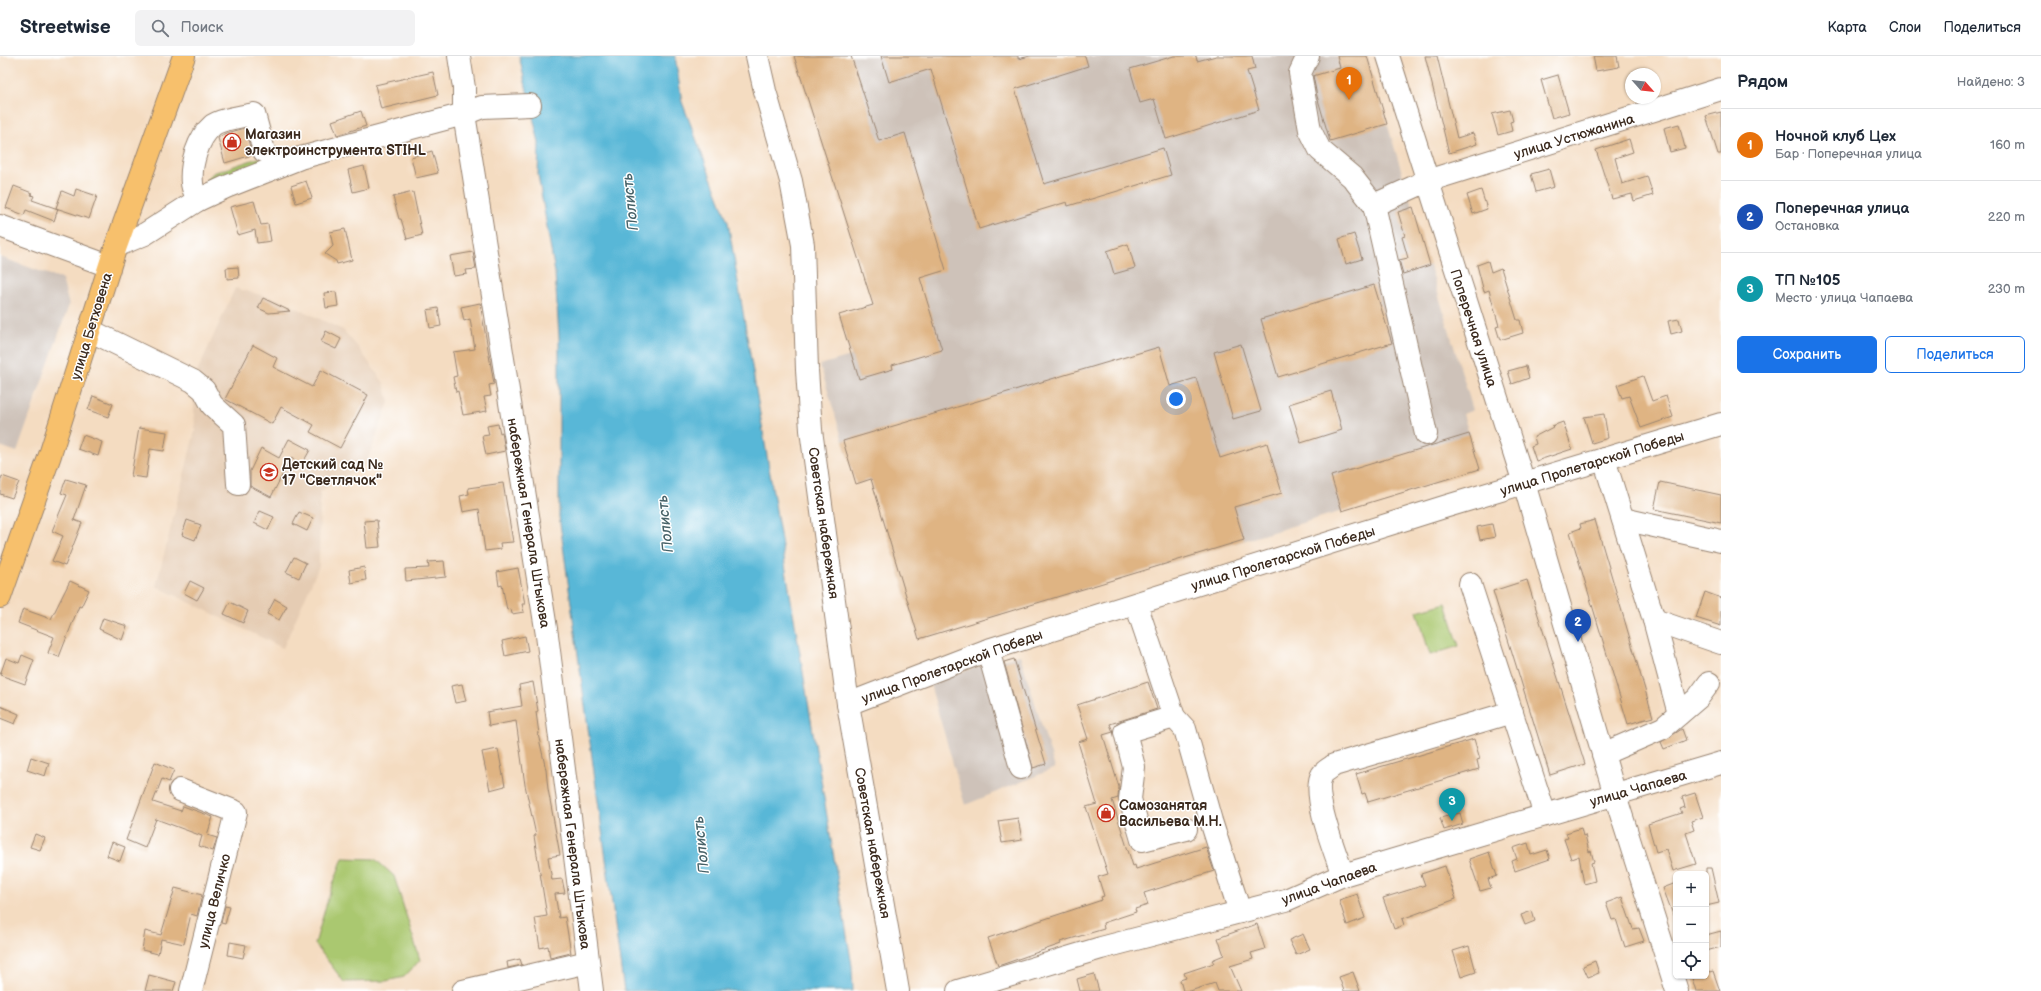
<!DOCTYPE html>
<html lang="ru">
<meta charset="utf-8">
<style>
body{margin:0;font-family:"Balsamiq Sans",sans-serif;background:#f2f2f3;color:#1f2937}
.controls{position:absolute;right:12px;bottom:12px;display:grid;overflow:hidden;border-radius:6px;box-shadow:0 1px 3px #0004}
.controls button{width:36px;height:36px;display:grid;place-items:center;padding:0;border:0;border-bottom:1px solid #e0e1e3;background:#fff;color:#1f2937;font:20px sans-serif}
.compass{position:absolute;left:1625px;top:12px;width:36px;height:36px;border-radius:50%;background:#fff;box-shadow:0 1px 3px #0004;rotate:117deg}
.you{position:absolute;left:1176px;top:343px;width:14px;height:14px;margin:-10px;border:3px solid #fff;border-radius:50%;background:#1a73e8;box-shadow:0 0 0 6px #1a73e833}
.badge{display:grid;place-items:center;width:26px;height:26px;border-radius:50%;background:#1a73e8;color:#fff;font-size:13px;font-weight:700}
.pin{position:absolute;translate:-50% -33px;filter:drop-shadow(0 1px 2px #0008)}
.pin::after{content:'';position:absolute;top:21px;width:14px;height:12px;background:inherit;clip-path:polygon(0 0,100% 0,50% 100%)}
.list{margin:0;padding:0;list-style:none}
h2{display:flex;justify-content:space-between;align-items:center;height:52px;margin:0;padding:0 16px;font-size:17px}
h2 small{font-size:13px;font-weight:400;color:#747a83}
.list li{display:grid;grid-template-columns:26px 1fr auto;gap:12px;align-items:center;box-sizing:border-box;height:72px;padding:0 16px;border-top:1px solid #e0e1e3}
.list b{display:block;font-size:15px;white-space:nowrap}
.list p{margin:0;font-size:13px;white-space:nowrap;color:#747a83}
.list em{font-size:13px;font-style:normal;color:#747a83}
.actions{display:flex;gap:8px;padding:12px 16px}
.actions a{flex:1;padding:9px 0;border:1px solid #1a73e8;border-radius:6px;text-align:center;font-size:14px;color:#1a73e8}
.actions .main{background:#1a73e8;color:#fff}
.icon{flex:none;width:22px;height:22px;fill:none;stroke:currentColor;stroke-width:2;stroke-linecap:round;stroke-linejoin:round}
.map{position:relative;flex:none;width:1721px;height:935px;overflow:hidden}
header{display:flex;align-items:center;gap:24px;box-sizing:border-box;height:56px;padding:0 20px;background:#fff;border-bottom:1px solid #e0e1e3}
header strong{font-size:19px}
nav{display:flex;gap:22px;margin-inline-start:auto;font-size:14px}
.search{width:280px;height:36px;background:#f2f2f3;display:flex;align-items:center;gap:10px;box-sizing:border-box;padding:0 14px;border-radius:6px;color:#747a83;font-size:15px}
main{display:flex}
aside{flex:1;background:#fff}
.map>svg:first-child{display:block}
.built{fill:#e5ccb3}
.industrial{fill:#cec2b9}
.green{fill:#aac86f;stroke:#727946}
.water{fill:#59b7d7;stroke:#4a707a}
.building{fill:#dfb483}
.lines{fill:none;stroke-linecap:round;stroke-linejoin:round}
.minor-casing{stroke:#988370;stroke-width:24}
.major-casing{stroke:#988370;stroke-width:24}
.minor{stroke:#fff;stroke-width:22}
.major{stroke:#f7c06c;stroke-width:22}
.labels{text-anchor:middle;stroke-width:3;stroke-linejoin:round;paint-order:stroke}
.poi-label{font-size:14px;font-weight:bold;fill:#3b2a1e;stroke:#fff;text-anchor:start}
.street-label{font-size:14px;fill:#3b2a1e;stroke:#fff}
.water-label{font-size:15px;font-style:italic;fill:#476268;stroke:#fff}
</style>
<header>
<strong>Streetwise</strong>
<div class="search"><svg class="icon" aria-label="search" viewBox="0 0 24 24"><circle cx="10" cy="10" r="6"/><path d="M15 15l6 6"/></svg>Поиск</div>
<nav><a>Карта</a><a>Слои</a><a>Поделиться</a></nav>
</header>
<main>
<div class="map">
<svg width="1721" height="935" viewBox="0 0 1721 935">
<rect width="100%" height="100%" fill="#fff"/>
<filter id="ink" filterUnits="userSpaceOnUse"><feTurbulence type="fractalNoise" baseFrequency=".025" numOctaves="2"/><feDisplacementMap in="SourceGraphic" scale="8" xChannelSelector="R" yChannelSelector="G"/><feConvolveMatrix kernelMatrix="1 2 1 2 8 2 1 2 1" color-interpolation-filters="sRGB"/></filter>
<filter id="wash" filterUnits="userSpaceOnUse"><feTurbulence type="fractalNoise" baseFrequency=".012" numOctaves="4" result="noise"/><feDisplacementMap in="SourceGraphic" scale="16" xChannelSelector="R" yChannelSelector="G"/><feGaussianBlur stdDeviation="0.9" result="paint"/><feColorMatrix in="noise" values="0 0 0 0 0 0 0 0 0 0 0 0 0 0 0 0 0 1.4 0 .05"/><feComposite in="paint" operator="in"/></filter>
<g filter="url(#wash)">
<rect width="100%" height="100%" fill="#f4dcc1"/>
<path class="built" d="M235,232L280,244L343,274L357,290L384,327L389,346L366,409L339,423L320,436L319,510L283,592L156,530L195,375L193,325Z"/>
<g class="industrial">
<path d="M794,0H1367L1473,354L1463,358L1469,378L1331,420L1342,455L919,583L871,424L856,428L820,309L851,300L839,259L873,248Z"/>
<path d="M0,201L62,223L69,249L17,396L0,390Z"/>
<path d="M1020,599L1055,712L965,749L929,625Z"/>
</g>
<g class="green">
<path d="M277,96L279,105L204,130L207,123L213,117Z"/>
<path d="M1446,547L1459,590L1430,599L1417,555Z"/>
<path d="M343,802L375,803L394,820L420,904L404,921L386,925L344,926L315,888L329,839Z"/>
</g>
<path class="water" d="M519,0H675L682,46L728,166L852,910L853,935H624L559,460V281L555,217L538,119L539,87Z"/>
<g id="blocks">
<g class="building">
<path d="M794,0H851L879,85L905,77L946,214L920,222L942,294L892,309L893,313L859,323L839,259L873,249Z"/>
<path d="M881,0H1018V3L1030,0H1085L1088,10L1015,33L1044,128L1163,92L1171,119L1068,150L1067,146L979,173L931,13L889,26Z"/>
<path d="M1174,0H1196L1197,5L1216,0H1252L1255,13L1247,15L1259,54L1166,83L1154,43L1140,47L1130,13Z"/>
<path d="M1337,0H1367L1387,68L1330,85L1317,40L1313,20L1340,12Z"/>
<path d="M1425,0H1437L1457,82L1473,77L1477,88L1449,97Z"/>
<path d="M1593,0H1617L1619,11L1596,15Z"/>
<path d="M433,16L438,39L381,53L375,29Z"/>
<path d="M1558,19L1569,57L1552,62L1541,24Z"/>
<path d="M1510,54L1513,65L1510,66L1512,75L1498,79L1492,58Z"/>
<path d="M361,55L366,70L337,79L332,65Z"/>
<path d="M1721,56V98H1718L1706,60Z"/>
<path d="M1679,68L1685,92L1670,96L1664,72Z"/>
<path d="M245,72L252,99L225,107L218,82L224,78Z"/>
<path d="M1629,83L1633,96L1615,102L1622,128L1647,120L1653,139L1634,145L1632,138L1612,143L1596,94Z"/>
<path d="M432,95L438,117L416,122L411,101Z"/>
<path d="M364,110L369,132L353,136L348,114Z"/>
<path d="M1549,113L1554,131L1536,136L1531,118Z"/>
<path d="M306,125L312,142L296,147L291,130Z"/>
<path d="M14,130L32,137L31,139L34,140L32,144L58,153L54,165L26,154L24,159L6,152Z"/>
<path d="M76,133L97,140L89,163L56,152L62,135L74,140Z"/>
<path d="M1481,134L1487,153L1473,158L1467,139Z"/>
<path d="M413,136L422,179L407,183L401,163H399L393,141Z"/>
<path d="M254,145L261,169L268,168L271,185L257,187L255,174L238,179L230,151Z"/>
<path d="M1413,151L1430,209L1403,218L1399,204L1408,202L1402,181L1405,180L1398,156Z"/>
<path d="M345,173L352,204L337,208L336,205L325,198L333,190L330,176Z"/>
<path d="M1354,178L1362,203L1346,208L1339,183Z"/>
<path d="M1128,188L1135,212L1114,218L1107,195Z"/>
<path d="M473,196L476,213L466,214L467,218L454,220L450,200Z"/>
<path d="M1488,205L1491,216L1501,212L1517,264H1520L1523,277L1500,284L1496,271L1499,270L1489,234L1484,236L1477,209Z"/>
<path d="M238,211L239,222L227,223L226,212Z"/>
<path d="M1374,229L1392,287L1278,321L1261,263Z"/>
<path d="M336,236L338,250L326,252L324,237Z"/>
<path d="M263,242L290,255L269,257L258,252Z"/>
<path d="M480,247L494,328L489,329L491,340L484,341L487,355L463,359L458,335L456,336L453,321L457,320L453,296L475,293L470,263L464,265L461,251Z"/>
<path d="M438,252L441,270L430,272L427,254Z"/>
<path d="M1679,263L1682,275L1671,278L1668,265Z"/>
<path d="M326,275L341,283L336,293L321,286Z"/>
<path d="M1241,288L1261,355L1233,363L1214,296Z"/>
<path d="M253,289L277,302L273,311L312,331L321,314L368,339L340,392L310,376L314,369L281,351L272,368L225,343Z"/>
<path d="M1159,291L1170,330L1196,322L1220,402L1267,387L1282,437L1234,451L1244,484L919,583L871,423L856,428L843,385Z"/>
<path d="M1526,310L1529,322L1512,328L1508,315Z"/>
<path d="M1643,320L1652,345L1666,340L1673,361L1641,372L1629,340L1622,342L1617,329Z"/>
<path d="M1331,335L1342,374L1301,387L1289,348Z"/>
<path d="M93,340L113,348L108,361L88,354Z"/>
<path d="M1604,358L1608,382L1592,387L1584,361Z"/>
<path d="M1563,366L1572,393L1536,405L1531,390L1536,388L1534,381L1553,371L1552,370Z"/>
<path d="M498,368L500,377L502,376L505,395L486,399L482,380L489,379L487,370Z"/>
<path d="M139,372L167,376L164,395L150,393L146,422L131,420Z"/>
<path d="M1469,378L1480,413L1342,455L1331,420Z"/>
<path d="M83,379L102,386L98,400L78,393Z"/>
<path d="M289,383L310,394L302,408L291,402L271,441L250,430V415L261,392L279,402Z"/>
<path d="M2,420L19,426L12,442L0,438V427Z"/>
<path d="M66,423L86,429L74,464L82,467L65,510L52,505L63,480L52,475L67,439L61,437Z"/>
<path d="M1660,426L1721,439V467L1654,453Z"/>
<path d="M503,427L513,486L500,487L501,493L485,495L479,453L463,456L460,440L469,438L468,432Z"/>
<path d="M260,455L274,461L268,474L254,467Z"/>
<path d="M299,456L313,462L307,475L293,468Z"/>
<path d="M187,464L201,469L195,484L182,479Z"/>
<path d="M377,464L380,491L367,492L364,465Z"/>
<path d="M1595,464L1653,661L1628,668L1570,476L1581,472L1580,468Z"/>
<path d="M1492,468L1495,481L1480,484L1477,471Z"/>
<path d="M294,501L306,507L299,522L286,516Z"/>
<path d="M444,505L446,521L406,525L405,513L429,512L428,506Z"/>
<path d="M364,511L366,524L351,527L349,514Z"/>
<path d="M518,512L525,548H522L524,556L512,558L511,553L507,554L502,529L499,530L497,516Z"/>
<path d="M1527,524L1585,708L1550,719L1493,535Z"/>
<path d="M70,525L89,534L81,551L79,550L59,601L48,597L54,581L18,567L23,553L51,563Z"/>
<path d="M190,525L204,532L197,544L184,537Z"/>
<path d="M1705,536L1721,542V570L1696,562Z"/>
<path d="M275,543L287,550L279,564L267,558Z"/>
<path d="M230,546L248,555L243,567L224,558Z"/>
<path d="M103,562L127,570L122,584L99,573Z"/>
<path d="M525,580L528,595L505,600L502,585Z"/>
<path d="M22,599L34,604L25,628L0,619L6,602L19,607Z"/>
<path d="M1014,603L1046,708L1033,712L1004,606Z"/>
<path d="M533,626L538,655L536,656L539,678H538L546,714L548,733L560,799L548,801L552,824L562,823L565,837L555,838L559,862L565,861L571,897L550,902L548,890L540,892L535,862L547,860L534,780L536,779L525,729L516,665L489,670L487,656L522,650L519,629Z"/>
<path d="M1148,626L1157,653L1110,668L1113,676L1103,679L1119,731L1118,742L1112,744L1133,810L1135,809L1136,813L1206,791L1214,815L1144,837L1148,849L1135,853L1136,856L1103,867L1104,873L1060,886L1061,888L998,910L988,882L1102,844L1101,841L1104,840L1098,821L1108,818L1086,751L1097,748L1078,686L1088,683L1077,649Z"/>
<path d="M462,628L466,645L455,647L451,630Z"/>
<path d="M0,650L19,658L15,668L0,662Z"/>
<path d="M1682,673L1686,684L1664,693L1661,686Z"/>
<path d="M1474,683L1480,703L1477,704L1479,713L1368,746L1365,737L1362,738L1356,718Z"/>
<path d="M498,693L505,730L490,734L482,696Z"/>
<path d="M31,701L49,707L45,720L27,714Z"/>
<path d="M155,706L174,714L169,726L162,723L153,746L181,755L183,750L213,761L207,779L217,782L213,795L199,790L202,780L156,763L145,792L126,784Z"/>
<path d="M1695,737L1703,761L1691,765L1694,774L1686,777L1696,808L1673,815L1666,793L1656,796L1648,768L1682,757L1680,753L1685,751L1682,741Z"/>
<path d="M1460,757L1463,768L1444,774L1440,762Z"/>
<path d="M1018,762L1022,784L1002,787L998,765Z"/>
<path d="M1581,772L1583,780L1585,779L1589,796L1591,795L1594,806L1591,807L1595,825L1584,828L1579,800L1571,803L1564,783L1568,782L1566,777Z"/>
<path d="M35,778L45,782L40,794L30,791Z"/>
<path d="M112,786L125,791L120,805L107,800Z"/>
<path d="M1528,787L1531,799L1547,794L1550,803L1515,815L1512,805L1517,803L1513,792Z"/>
<path d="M1489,796L1497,820L1488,823L1491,832L1480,835L1469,803Z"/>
<path d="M1445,810L1456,843L1402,863L1404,869L1394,873L1383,842L1425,829L1421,818Z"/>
<path d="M1706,812H1711L1719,847L1706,850Z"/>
<path d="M1676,827V864H1675L1663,832Z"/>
<path d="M175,832L202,839L197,860L191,858L184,888L161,883L158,898L142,894L145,875L161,879Z"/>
<path d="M1357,838L1365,862L1347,869L1339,844Z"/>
<path d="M1622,841L1633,873L1639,872L1644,885L1625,891L1616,863L1612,864L1606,847Z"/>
<path d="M225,850L230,851L225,868L221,867Z"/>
<path d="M1532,855L1535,865L1525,869L1521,859Z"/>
<path d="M1257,868L1265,893L1251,897L1253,903L1230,910L1241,935H1218L1215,927L1190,935H1183L1180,924L1186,922L1184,917L1214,907L1212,904L1224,899L1218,882Z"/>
<path d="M1721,875V891L1706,895V879Z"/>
<path d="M1303,878L1310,893L1296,899L1289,884Z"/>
<path d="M230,886L246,889L243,902L228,899Z"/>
<path d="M1469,890L1476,916L1461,921L1453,895Z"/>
<path d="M520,903L522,909L508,912L507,906Z"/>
<path d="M1595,905L1599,917L1588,921L1583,910Z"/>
<path d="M1713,915L1720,935H1696L1692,922L1706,920V917Z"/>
<path d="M1353,916L1360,935H1344L1339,921Z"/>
<path d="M1094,918L1099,935H1080L1077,923Z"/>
<path d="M149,919L176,926L173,935H145Z"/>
</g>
</g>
</g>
<g filter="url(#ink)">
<use href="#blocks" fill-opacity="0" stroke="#988370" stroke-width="1"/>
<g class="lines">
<defs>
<g id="minor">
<path d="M459,0L464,32V58L547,579L592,935"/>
<path d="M757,0L765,35L791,125L803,189L807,314L811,374L848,648L898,935"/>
<path d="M1308,0L1300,17L1310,74L1320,94L1352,121L1374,149L1426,378"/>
<path d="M1388,0L1524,427L1615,739L1677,935"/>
<path d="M198,144C196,139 192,132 192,127C190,109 198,82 212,70C218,64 244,60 254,58L264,95"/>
<path d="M1374,149L1427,125L1721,33"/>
<path d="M0,170L109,210"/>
<path d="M116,190L145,178L198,144L226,131L300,102L464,58L482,51L530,49"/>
<path d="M89,274L193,325L204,334L212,349L234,369L238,428"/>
<path d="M1604,403L1654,564L1679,658"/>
<path d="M1623,463L1721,485"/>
<path d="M1470,528L1545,759"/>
<path d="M1136,548L1174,661L1185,673L1211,765L1240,856"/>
<path d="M1654,564L1721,587"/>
<path d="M988,594L1021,712"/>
<path d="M848,648L988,594L1444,451L1721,368"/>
<path d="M1174,661L1125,676L1134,711L1130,743L1142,784L1186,773"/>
<path d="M1603,698L1663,672L1698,642L1709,627"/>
<path d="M180,734L236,756L191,935"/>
<path d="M1343,819C1336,799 1311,737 1322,719C1324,715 1331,712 1334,709L1512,656"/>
<path d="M463,935L588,906"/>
<path d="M958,935L1101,892L1286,844L1343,819L1721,707"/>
</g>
<path id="major" d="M0,541L50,399L116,190L184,0"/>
</defs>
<use href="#minor" class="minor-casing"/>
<use href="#major" class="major-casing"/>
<use href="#minor" class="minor"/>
<use href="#major" class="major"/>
</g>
</g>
<defs>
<symbol id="shop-ring" viewBox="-11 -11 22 22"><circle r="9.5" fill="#fff" stroke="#c8321e" stroke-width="1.5"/><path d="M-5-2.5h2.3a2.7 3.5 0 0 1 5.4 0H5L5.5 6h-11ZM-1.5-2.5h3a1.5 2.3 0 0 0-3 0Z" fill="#c8321e"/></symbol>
<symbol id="school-ring" viewBox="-11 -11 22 22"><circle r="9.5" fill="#fff" stroke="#c8321e" stroke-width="1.5"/><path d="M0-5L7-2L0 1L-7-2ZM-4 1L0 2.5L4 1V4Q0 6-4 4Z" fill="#c8321e"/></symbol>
</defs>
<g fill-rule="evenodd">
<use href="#shop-ring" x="222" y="76" width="20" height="20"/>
<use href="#school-ring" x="259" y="406" width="20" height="20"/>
<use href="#shop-ring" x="1096" y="747" width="20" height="20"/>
</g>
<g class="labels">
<g class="poi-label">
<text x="245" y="83">Магазин<tspan x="245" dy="16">электроинструмента STIHL</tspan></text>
<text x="282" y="413">Детский сад №<tspan x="282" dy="16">17 "Светлячок"</tspan></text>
<text x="1119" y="754">Самозанятая<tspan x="1119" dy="16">Васильева М.Н.</tspan></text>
</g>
<g class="street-label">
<text transform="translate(1574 80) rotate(-17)" y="5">улица Устюжанина</text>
<text transform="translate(91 270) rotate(-73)" y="5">улица Бетховена</text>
<text transform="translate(1474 272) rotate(72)" y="5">Поперечная улица</text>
<text transform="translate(1592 407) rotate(-17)" y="5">улица Пролетарской Победы</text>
<text transform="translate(529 467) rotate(81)" y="5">набережная Генерала Штыкова</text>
<text transform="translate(824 467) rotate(82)" y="5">Советская набережная</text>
<text transform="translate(1283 502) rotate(-17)" y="5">улица Пролетарской Победы</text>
<text transform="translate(952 610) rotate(-20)" y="5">улица Пролетарской Победы</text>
<text transform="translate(1638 732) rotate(-16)" y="5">улица Чапаева</text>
<text transform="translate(873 787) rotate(80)" y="5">Советская набережная</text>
<text transform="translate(573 788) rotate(83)" y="5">набережная Генерала Штыкова</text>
<text transform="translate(1329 827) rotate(-20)" y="5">улица Чапаева</text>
<text transform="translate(214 845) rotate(-76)" y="5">улица Величко</text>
</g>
<g class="water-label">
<text transform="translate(630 146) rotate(-96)" y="5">Полисть</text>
<text transform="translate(665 468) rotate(-96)" y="5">Полисть</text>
<text transform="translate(701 789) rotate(-96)" y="5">Полисть</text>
</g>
</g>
</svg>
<div class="controls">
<button>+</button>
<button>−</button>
<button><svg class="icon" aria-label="locate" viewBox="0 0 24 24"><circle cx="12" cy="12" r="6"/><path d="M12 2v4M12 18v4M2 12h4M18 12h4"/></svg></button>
</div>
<svg class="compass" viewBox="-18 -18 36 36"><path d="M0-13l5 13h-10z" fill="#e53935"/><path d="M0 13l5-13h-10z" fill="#747a83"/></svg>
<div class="you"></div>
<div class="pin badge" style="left:1349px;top:44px;background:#e8710a">1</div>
<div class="pin badge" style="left:1578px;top:586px;background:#1a4fb4">2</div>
<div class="pin badge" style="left:1452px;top:765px;background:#0f9aa8">3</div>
</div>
<aside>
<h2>Рядом<small>Найдено: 3</small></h2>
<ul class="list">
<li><span class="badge" style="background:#e8710a">1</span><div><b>Ночной клуб Цех</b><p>Бар · Поперечная улица</p></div><em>160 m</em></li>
<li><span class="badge" style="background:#1a4fb4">2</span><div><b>Поперечная улица</b><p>Остановка</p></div><em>220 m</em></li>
<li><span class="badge" style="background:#0f9aa8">3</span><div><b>ТП №105</b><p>Место · улица Чапаева</p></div><em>230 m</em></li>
</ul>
<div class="actions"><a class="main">Сохранить</a><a>Поделиться</a></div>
</aside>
</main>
